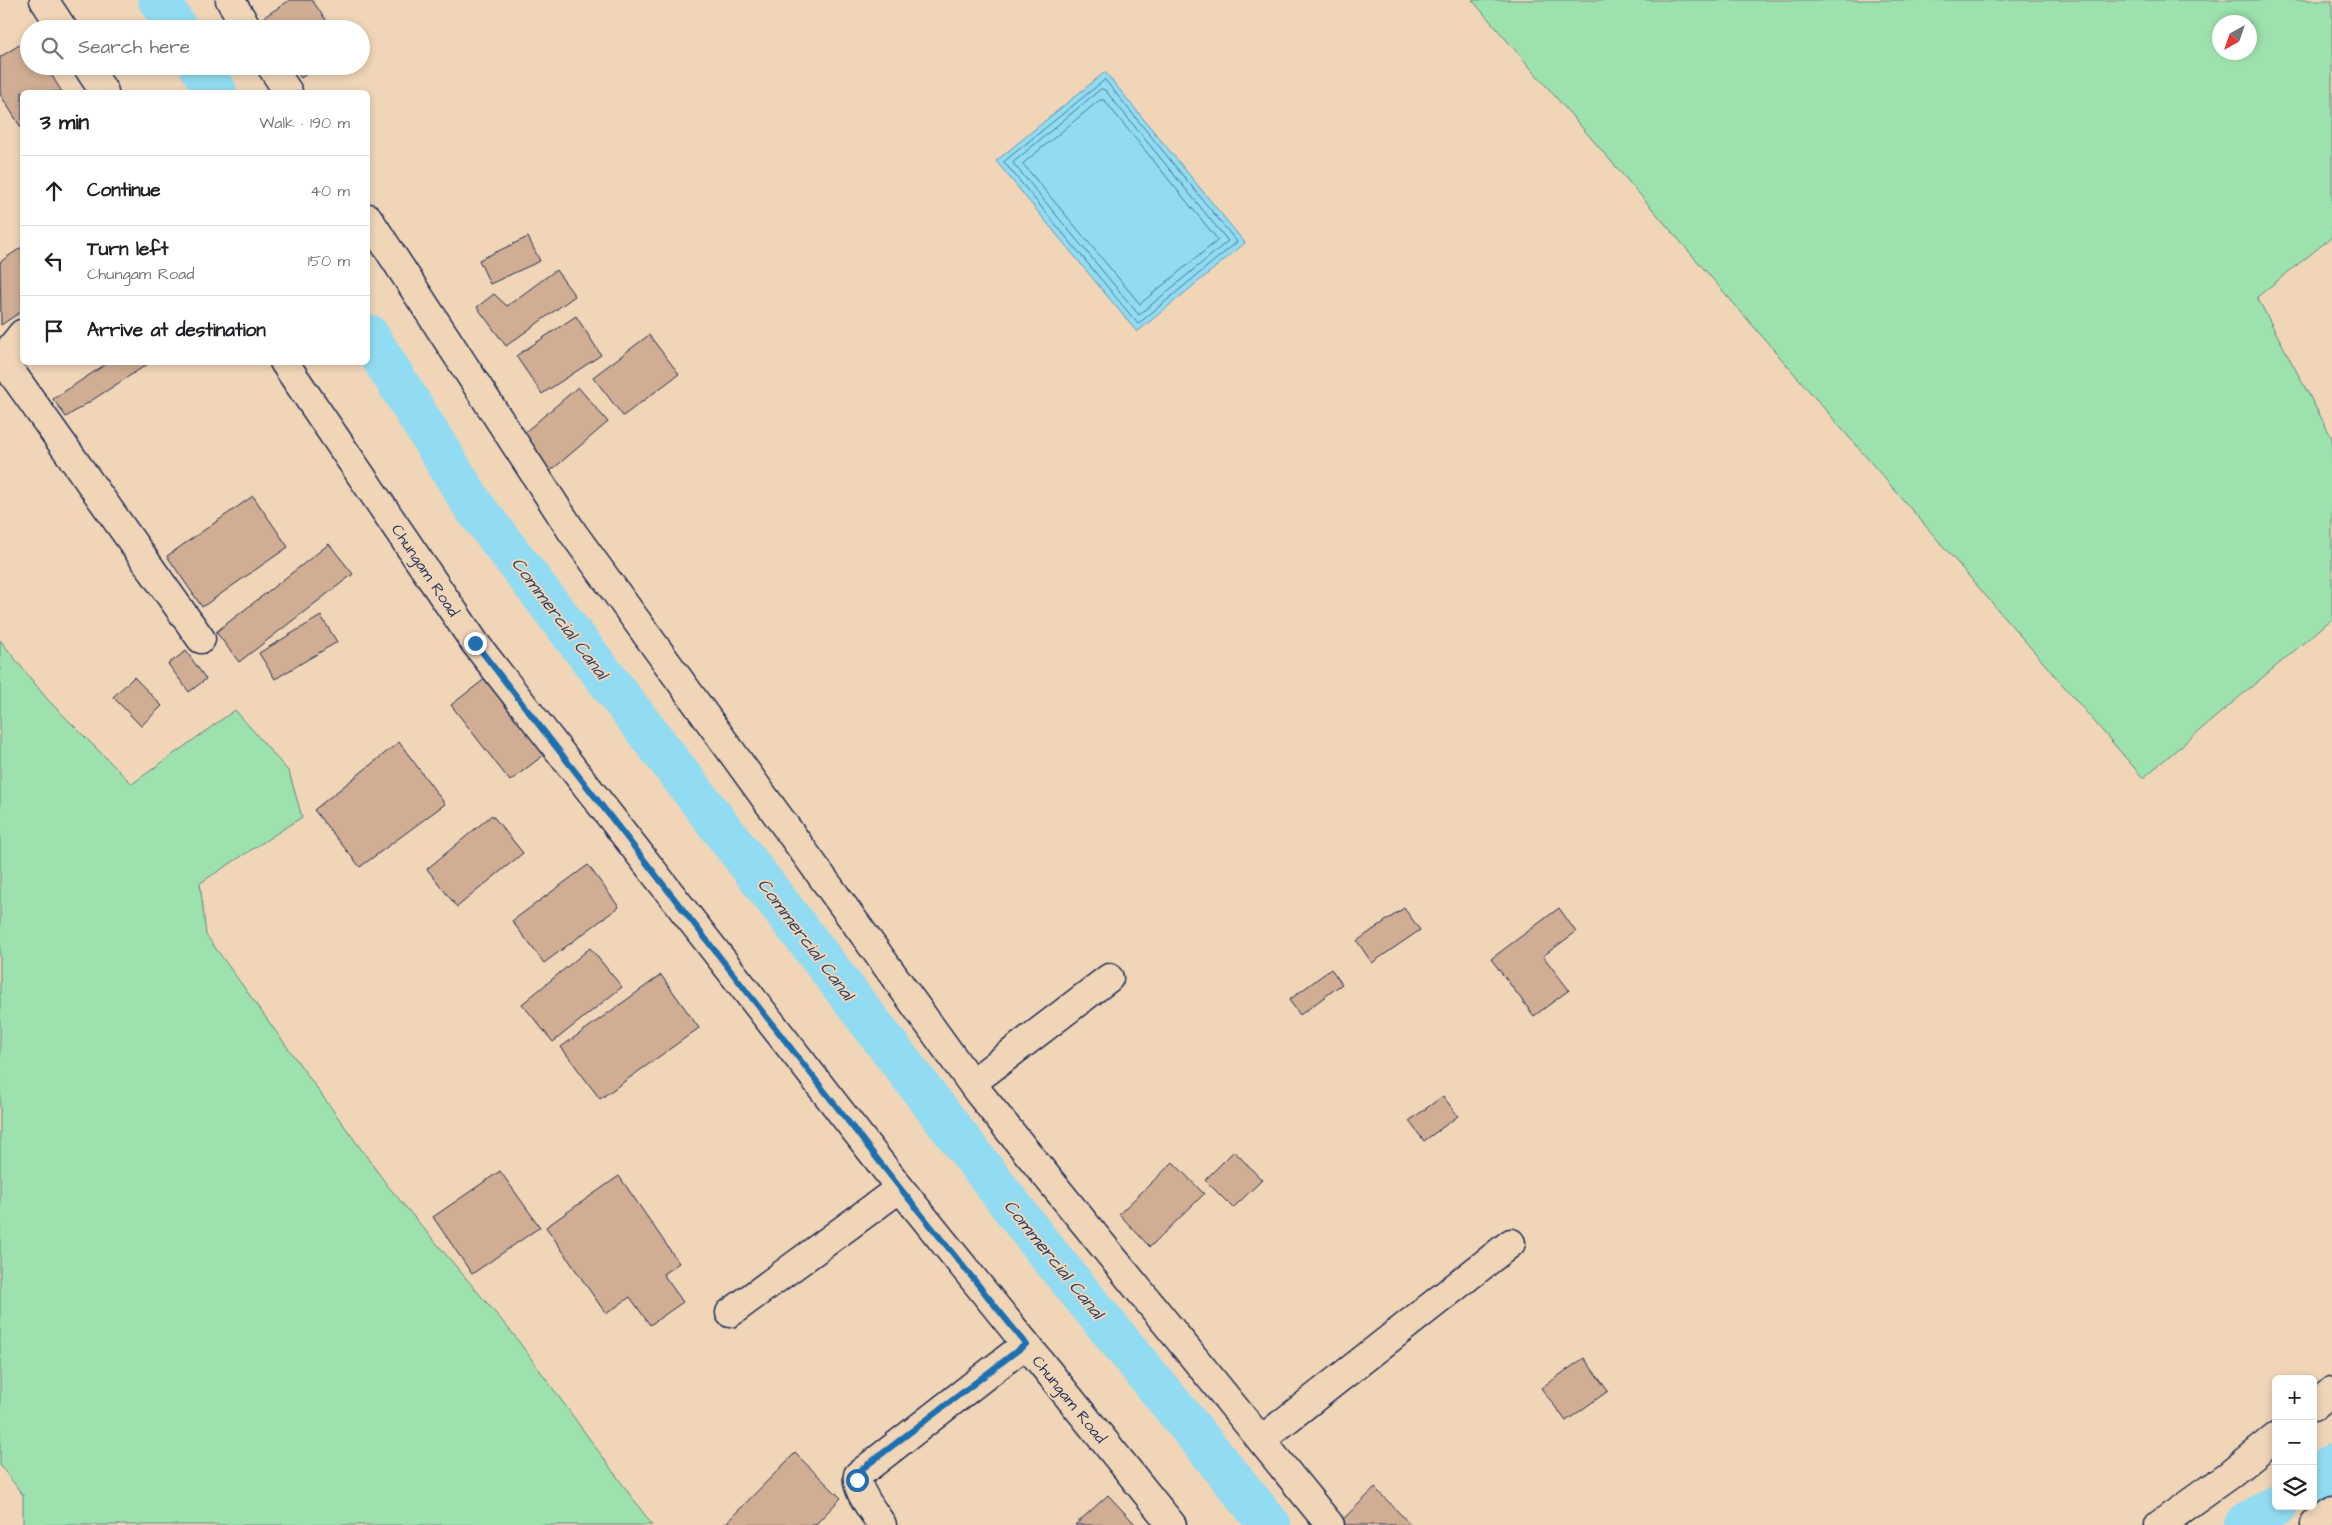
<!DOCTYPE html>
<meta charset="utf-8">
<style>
body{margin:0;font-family:"Architects Daughter",sans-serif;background:#f6f6f6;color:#202124}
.controls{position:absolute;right:15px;bottom:15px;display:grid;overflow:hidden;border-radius:8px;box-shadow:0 2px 8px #0003}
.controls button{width:45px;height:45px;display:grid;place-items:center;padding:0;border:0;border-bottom:1px solid #e0e0e0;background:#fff;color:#202124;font:25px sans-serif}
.compass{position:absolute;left:2212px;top:15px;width:45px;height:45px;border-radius:50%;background:#fff;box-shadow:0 2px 8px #0003;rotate:220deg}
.stop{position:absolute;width:15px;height:15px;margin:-11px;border:4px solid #1f6fb2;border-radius:50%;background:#fff}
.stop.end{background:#1f6fb2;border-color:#fff;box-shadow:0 1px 5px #0008}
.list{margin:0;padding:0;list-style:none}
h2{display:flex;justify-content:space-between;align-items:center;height:65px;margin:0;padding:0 20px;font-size:21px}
h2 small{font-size:16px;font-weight:400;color:#757577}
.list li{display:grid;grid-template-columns:32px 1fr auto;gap:15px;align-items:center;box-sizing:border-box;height:70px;padding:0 20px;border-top:1px solid #e0e0e0}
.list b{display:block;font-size:19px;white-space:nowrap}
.list p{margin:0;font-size:16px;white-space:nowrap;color:#757577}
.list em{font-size:16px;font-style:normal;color:#757577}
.icon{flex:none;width:28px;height:28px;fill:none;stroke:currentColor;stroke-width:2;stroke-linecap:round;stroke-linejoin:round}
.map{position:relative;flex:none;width:2332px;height:1525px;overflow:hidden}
.search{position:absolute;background:#fff;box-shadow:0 2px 8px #0003;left:20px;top:20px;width:350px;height:55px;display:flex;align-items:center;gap:12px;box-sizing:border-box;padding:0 18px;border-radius:28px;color:#757577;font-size:19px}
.panel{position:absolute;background:#fff;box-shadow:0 2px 8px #0003;left:20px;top:90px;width:350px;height:275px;border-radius:8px}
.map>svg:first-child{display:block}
.green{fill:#9de2ae;stroke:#5c8886;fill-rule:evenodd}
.water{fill:#91dcf2;stroke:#6297b7}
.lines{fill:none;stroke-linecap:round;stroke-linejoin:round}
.shore{stroke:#4a7499;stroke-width:1}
.canal{stroke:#91dcf2;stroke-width:42}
.building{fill:#d0ad93;stroke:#1b2f5e}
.minor-casing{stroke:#1b2f5e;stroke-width:31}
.major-casing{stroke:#1b2f5e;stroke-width:31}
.minor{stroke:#f0d5b7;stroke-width:28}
.major{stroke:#f0d5b7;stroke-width:28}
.route{stroke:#1f6fb2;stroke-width:6}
.labels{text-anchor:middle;stroke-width:4;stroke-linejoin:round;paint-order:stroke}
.street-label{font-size:16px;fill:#1b2f5e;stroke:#f0d5b7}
.water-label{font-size:18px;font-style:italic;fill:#27406d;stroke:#f0d5b7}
</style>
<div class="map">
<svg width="2332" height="1525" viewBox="0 0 2332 1525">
<rect width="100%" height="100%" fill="#f0d5b7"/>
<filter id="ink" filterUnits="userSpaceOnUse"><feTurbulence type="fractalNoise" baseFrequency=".02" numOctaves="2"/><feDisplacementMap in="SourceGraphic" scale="10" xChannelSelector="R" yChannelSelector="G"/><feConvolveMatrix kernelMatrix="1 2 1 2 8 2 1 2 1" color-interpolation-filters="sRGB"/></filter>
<g filter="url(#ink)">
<g class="green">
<path d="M1472,0H2332V237L2257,297L2332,438V619L2143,778ZM2220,22H2250V52H2220Z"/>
<path d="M0,640L47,699L132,784L235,710L289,772L302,817L200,883L206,935L387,1185L514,1335L652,1525H23V1495L0,1465Z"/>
</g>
<path class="water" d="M1105,72L1245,243L1137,332L996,161Z"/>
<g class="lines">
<g class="shore">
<path d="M1105,80L1237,242L1138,324L1004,162Z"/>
<path d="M1101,89L1105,90L1228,241L1139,315L1013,163Z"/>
<path d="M1100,100H1104L1218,240L1140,304L1023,164Z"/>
</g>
<g class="canal">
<path d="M159,0L177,29"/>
<path d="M200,66L216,92"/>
<path d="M368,335L473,505L1042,1246L1270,1525"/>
<path d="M2313,1482L2332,1465"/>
<path d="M2245,1525L2276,1506"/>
</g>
</g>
<g class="building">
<path d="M290,0H312L332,29H268L261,19Z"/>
<path d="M29,39V66H46L62,92H22V129L0,94V57Z"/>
<path d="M293,66H318L301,78Z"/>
<path d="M528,237L540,261L490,284L479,260Z"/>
<path d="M22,247V311L1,325L0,262Z"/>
<path d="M556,270L575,296L506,346L477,307L494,294L507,306Z"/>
<path d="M576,316L601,355L542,394L516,356Z"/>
<path d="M649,335L679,374L623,416L593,377Z"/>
<path d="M109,362H151L66,417L53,399Z"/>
<path d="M578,387L608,422L547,474L517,439Z"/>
<path d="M253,496L288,547L202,607L167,556Z"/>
<path d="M329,544L353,574L239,662L216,632Z"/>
<path d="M321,616L337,642L275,679L259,653Z"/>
<path d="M186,651L206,679L189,692L168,664Z"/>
<path d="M134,677L162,706L141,726L113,697Z"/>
<path d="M486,678L545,754L510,781L451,705Z"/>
<path d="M399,742L445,804L360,867L314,810Z"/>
<path d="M492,815L523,853L457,907L427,869Z"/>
<path d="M588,865L619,907L544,963L512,921Z"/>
<path d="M1404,908L1420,930L1372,963L1357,941Z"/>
<path d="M1559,908L1576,932L1543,956L1569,990L1534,1016L1491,959Z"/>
<path d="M590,948L622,987L553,1042L522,1004Z"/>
<path d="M1331,969L1342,984L1300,1015L1289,1000Z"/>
<path d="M661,975L699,1028L600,1099L561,1047Z"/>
<path d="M1443,1096L1458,1116L1424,1141L1409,1121Z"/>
<path d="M1234,1151L1262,1180L1233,1208L1205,1180Z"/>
<path d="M1173,1162L1204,1194L1150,1247L1119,1214Z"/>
<path d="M500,1171L540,1227L472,1274L433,1217Z"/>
<path d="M619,1176L679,1263L663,1274L683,1302L650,1325L630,1297L606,1314L546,1227Z"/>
<path d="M1584,1358L1608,1391L1566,1421L1541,1388Z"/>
<path d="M795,1453L841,1498L815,1525H724Z"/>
<path d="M1375,1488L1411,1525H1337Z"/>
<path d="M1108,1495L1136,1525H1075Z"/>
</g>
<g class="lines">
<defs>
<g id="minor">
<path d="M230,0L248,29"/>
<path d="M271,66L288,92"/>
<path d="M368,218L573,533L978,1092L1330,1525"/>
<path d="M22,334L2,359L201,639"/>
<path d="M972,1083L1109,978"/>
<path d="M730,1313L900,1188"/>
<path d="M2313,1407L2332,1391"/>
<path d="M1261,1440L1511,1243"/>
<path d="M882,1525C874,1512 855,1490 858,1475L1026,1344"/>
<path d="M2159,1525L2229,1475L2276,1437"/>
<path d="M2315,1525L2332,1511"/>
</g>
<g id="major">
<path d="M44,0L63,29"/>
<path d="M87,66L104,92"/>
<path d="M284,362L475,643L900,1188L1172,1525"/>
</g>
</defs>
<use href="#minor" class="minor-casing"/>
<use href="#major" class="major-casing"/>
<use href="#minor" class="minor"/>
<use href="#major" class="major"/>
</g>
</g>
<g class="lines" filter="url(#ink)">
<path class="route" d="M475,643L900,1188L1026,1344L862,1469L858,1474L857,1480"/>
</g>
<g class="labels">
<g class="street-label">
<text transform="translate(426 570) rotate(56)" y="6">Chungam Road</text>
<text transform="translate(1070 1399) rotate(51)" y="6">Chungam Road</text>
</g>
<g class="water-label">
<text transform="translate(560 618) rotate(53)" y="6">Commercial Canal</text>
<text transform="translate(806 939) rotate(53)" y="6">Commercial Canal</text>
<text transform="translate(1054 1259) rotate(51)" y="6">Commercial Canal</text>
</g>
</g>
</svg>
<div class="controls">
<button>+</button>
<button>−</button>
<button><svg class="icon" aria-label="layers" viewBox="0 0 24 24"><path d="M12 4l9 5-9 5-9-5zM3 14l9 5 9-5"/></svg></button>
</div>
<svg class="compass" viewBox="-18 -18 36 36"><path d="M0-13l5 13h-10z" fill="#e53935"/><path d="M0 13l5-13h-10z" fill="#757577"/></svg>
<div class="stop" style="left:857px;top:1480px"></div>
<div class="stop end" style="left:475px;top:643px"></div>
<div class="search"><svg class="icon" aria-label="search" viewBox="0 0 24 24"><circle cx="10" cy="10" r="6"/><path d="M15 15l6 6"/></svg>Search here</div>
<section class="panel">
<h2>3 min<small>Walk · 190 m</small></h2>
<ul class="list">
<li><svg class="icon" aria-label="ahead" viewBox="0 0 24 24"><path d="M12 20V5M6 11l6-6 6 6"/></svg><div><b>Continue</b></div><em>40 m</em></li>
<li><svg class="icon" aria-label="left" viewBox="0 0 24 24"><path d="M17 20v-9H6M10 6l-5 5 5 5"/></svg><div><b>Turn left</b><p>Chungam Road</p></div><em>150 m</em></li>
<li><svg class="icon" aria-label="arrive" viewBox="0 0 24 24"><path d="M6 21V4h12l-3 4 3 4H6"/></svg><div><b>Arrive at destination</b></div></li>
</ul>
</section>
</div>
